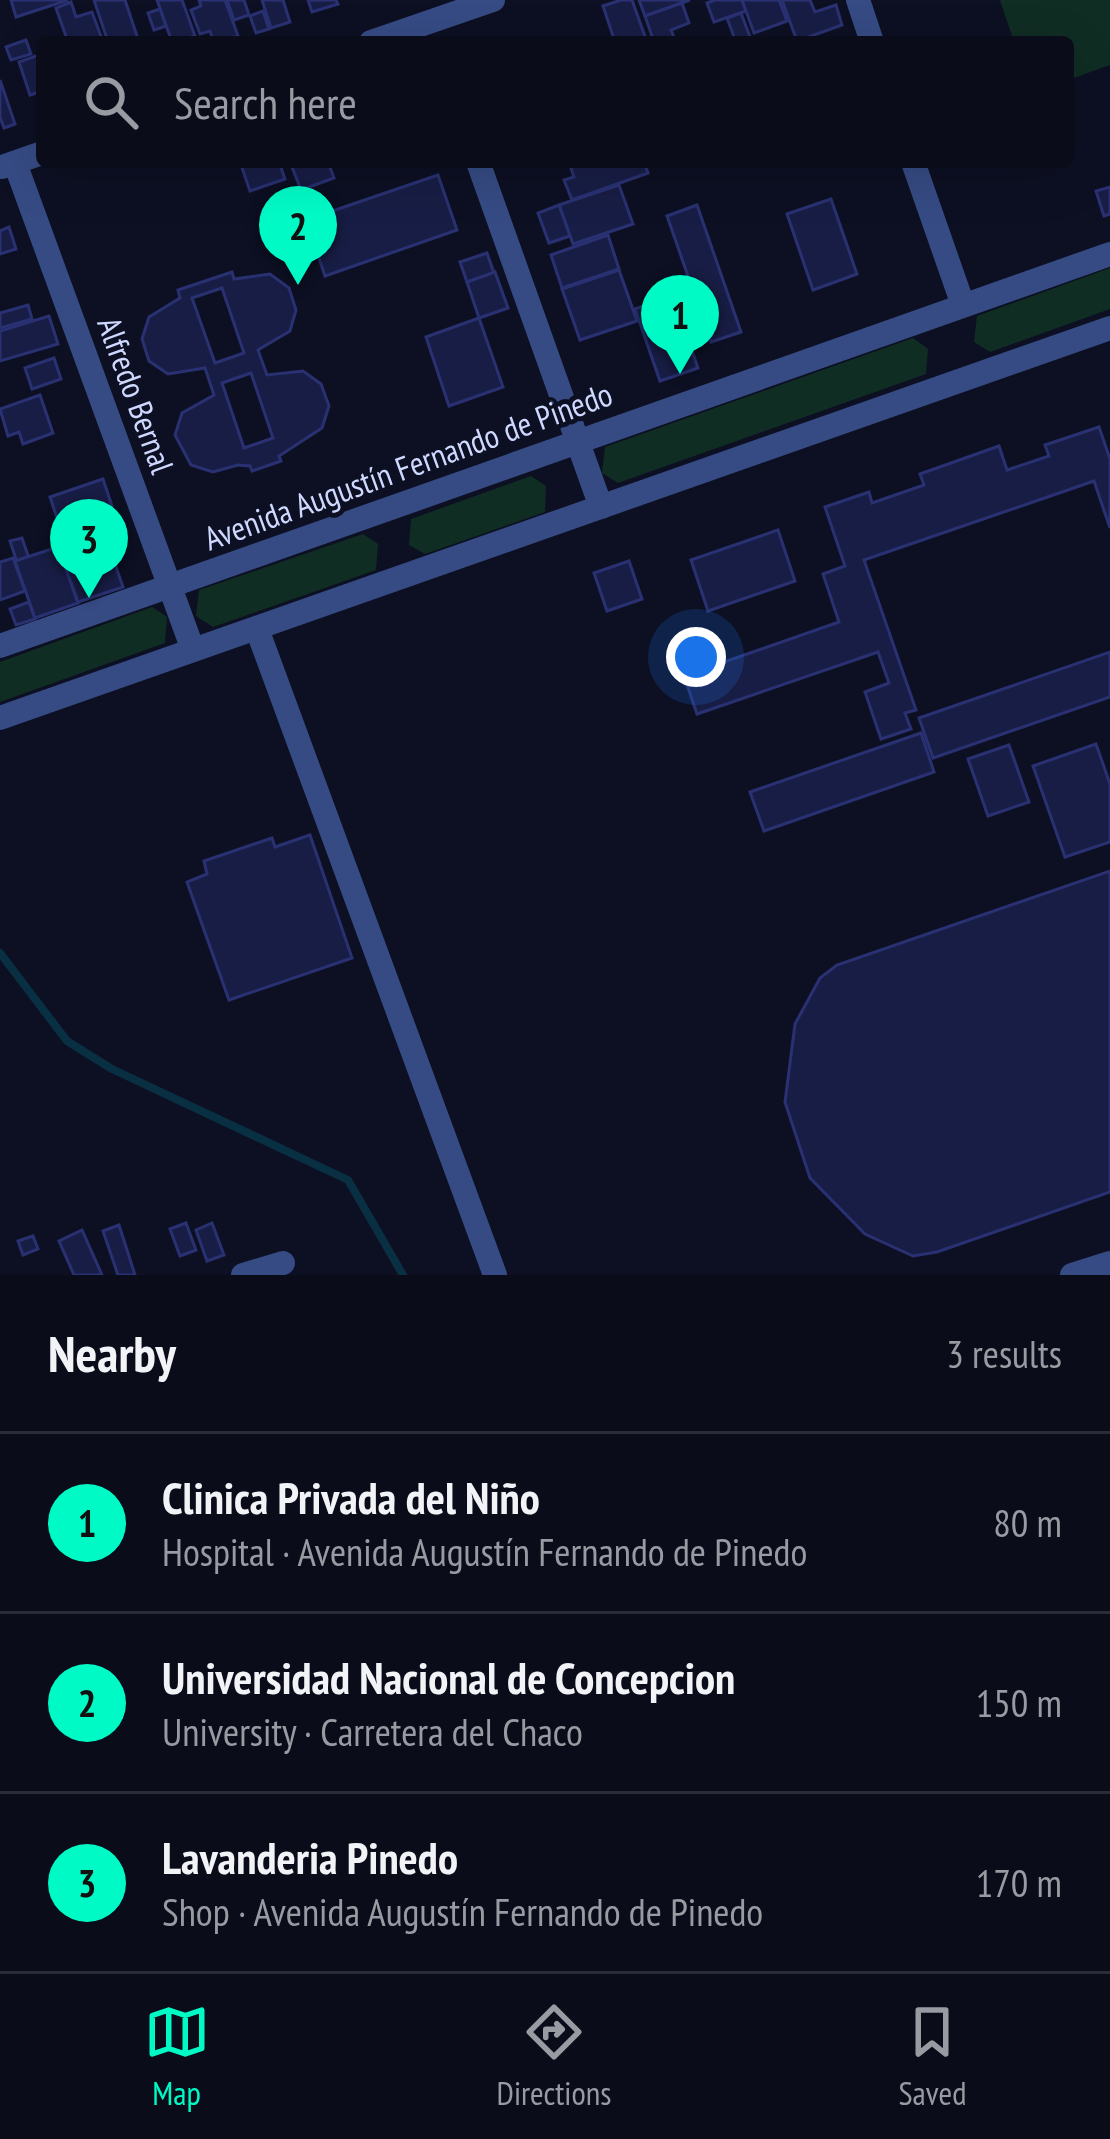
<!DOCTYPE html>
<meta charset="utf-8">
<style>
body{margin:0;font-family:"PT Sans Narrow",sans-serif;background:#181a27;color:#f1f3f6}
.you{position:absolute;left:696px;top:657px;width:42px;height:42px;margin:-30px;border:9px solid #fff;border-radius:50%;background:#1a73e8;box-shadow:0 0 0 18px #1a73e833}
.badge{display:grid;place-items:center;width:78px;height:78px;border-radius:50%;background:#00fac6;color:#111;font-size:39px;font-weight:700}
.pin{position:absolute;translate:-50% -99px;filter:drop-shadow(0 3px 6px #0008)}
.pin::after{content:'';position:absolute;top:63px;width:42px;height:36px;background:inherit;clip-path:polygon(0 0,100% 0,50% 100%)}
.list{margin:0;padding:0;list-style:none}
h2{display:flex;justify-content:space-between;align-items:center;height:156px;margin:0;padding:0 48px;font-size:51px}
h2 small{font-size:39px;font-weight:400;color:#999ba2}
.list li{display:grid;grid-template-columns:78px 1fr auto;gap:36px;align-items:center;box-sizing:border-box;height:180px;padding:0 48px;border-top:3px solid #2a2c39}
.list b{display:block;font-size:45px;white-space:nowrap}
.list p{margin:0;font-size:39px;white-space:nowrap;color:#999ba2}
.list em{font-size:39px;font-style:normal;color:#999ba2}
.icon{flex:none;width:66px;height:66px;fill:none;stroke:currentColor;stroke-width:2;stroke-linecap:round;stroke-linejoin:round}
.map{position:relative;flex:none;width:1110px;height:1275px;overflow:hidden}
.search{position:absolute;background:#0a0c1a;box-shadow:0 12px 48px #0002;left:36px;right:36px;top:36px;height:132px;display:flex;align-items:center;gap:30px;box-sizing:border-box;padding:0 42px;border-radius:12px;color:#999ba2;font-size:45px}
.sheet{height:696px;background:#0a0c1a}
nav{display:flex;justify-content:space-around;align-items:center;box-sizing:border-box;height:168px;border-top:3px solid #2a2c39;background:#0a0c1a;font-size:33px;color:#999ba2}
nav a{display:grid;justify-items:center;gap:6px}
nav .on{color:#00fac6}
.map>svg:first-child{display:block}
.green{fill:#102d23}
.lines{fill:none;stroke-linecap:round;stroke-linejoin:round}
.stream{stroke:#082f42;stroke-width:8}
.building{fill:#181d45;stroke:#293172;stroke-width:3;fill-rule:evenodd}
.minor{stroke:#364b84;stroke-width:24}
.tertiary{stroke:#364b84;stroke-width:24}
.labels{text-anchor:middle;stroke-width:10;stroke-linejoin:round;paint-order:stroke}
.street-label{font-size:33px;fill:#cfd8ff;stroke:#0d1023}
</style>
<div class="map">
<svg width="1110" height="1275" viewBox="0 0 1110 1275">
<rect width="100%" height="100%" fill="#0d1023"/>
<g class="green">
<path d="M1000,0H1110V65L1068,80V42H1014Z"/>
<path d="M1110,268V309L990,352L974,342L977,316Z"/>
<path d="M913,338L928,349L926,374L618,483L602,473L605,447Z"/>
<path d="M531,476L546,486L545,512L425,554L409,545L411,519Z"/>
<path d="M363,534L378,544L376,570L213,627L196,616L199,590Z"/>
<path d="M152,607L167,617L165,643L0,702V662Z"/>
</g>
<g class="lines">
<path class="stream" d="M0,953L67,1041L112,1069L348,1180L403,1275"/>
</g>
<g class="building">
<path d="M11,0H68L16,17Z"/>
<path d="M94,0H125L139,42H108Z"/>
<path d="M157,0H182L195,36L172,42Z"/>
<path d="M199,0H225L238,36L214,42L210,31L200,34L191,10L201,6Z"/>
<path d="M227,0H244L249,15L234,20Z"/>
<path d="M262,0H283L290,22L271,28Z"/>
<path d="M308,0H336L338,4L312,12Z"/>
<path d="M621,0H632L647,42H615L603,6Z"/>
<path d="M639,0H690L645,16Z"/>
<path d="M715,0H742L746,11L714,22L707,3Z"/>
<path d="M742,0H779L787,21L754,33Z"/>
<path d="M782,0H810L815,12L836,5L842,25L797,41Z"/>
<path d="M71,2L76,17L92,12L103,42H68L56,8Z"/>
<path d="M682,3L689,23L671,30L676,42H654L645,16Z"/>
<path d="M160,9L166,26L154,30L148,13Z"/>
<path d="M263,11L269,29L256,33L250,16Z"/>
<path d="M741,13L752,42H736L727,18Z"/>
<path d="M26,40L31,54L11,60L6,47Z"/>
<path d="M39,55L42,91L30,95L19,62Z"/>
<path d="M0,80L15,124L4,128L0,117Z"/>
<path d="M240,162H279L285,179L250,191Z"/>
<path d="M290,162H328L334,178L301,190Z"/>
<path d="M569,162H644L648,173L572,200L564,180L574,177Z"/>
<path d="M438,175L457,230L325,276L306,220Z"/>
<path d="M619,185L633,224L573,244L559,205Z"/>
<path d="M1110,187V214L1104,216L1096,191Z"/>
<path d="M831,199L857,274L813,290L787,214Z"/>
<path d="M559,205L570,236L549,243L538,213Z"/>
<path d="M697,205L741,332L711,342L667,216Z"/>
<path d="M9,227L16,249L0,254V231Z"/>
<path d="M608,235L619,269L562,288L551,255Z"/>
<path d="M487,253L494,273L467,282L460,262Z"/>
<path d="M619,270L637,321L580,340L562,289Z"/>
<path d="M232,272L234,279L270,274L289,288L296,310L290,331L258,350L267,375L303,371L321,384L329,406L322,428L279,456L281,461L252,471L250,466L238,465L213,472L191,465L175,435L182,413L214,395L205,368L168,374L149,361L142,339L149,317L180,298L178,290ZM222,288L244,353L215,363L192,298ZM251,373L273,438L244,448L222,383Z"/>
<path d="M495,272L508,308L479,318L467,282Z"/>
<path d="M673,296L698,368L660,381L635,309Z"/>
<path d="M28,305L32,319L0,328V313Z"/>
<path d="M49,316L58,344L0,361V331Z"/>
<path d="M479,318L503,387L449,406L426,337Z"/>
<path d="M54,358L61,379L32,389L25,368Z"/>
<path d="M40,395L53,433L23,444L19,432L8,436L0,409Z"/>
<path d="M1099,427L1110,459V528L1094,481L864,560L916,710L905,713L911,729L881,739L865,692L889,683L878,652L697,714L684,676L839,622L823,574L845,566L825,507L869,492L872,503L924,485L920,474L999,446L1007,470L1049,456L1045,445Z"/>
<path d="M103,479L112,506L59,524L50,497Z"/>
<path d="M103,527L106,534L76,544L74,537Z"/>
<path d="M778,530L795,581L708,611L691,560Z"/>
<path d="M22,538L34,573L22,577L10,541Z"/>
<path d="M58,547L78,603L35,618L15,561Z"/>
<path d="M109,547L123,587L78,602L64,563Z"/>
<path d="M13,558L25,591L0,600V562Z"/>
<path d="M629,561L642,599L607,611L594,573Z"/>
<path d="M29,602L35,619L16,625L10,609Z"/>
<path d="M1110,652V697L933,758L919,718Z"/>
<path d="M921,733L934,772L764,831L750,792Z"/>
<path d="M1096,744L1110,784V842L1065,857L1033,766Z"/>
<path d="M1009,745L1029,802L988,816L968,759Z"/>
<path d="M310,835L352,958L229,1000L187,882L207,874L204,861L272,838L275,847Z"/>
<path d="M1110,871V1192L937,1252L913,1256L865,1234L810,1178L785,1102L795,1024L820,978L837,965Z"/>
<path d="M186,1223L196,1250L180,1256L170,1229Z"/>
<path d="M212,1223L224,1255L207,1261L196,1230Z"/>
<path d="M119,1225L135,1275H118L103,1231Z"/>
<path d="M82,1230L102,1275H74L59,1241Z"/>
<path d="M33,1236L38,1249L23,1255L18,1241Z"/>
</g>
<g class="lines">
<g class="minor">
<path d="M858,0L872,42"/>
<path d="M371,42L493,0"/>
<path d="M478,162L601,507"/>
<path d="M913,162L963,305"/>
<path d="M15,163L193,650"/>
<path d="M2,167L42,153"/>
<path d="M257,629L495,1275"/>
<path d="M243,1275L283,1263"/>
<path d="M1072,1275L1110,1263"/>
</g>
<g class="tertiary">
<path d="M0,646L1110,254"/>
<path d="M0,718L1110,328"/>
</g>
</g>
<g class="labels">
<g class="street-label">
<text transform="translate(136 395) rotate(70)" y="12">Alfredo Bernal</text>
<text transform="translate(408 466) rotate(-20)" y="12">Avenida Augustín Fernando de Pinedo</text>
</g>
</g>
</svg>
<div class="you"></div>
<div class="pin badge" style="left:680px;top:374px">1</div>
<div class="pin badge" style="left:298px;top:285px">2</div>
<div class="pin badge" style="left:89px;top:598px">3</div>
<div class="search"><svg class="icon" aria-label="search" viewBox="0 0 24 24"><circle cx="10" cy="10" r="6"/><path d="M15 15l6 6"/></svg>Search here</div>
</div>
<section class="sheet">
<h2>Nearby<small>3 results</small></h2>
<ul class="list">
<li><span class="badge">1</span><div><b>Clinica Privada del Niño</b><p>Hospital · Avenida Augustín Fernando de Pinedo</p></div><em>80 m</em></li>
<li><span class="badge">2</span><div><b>Universidad Nacional de Concepcion</b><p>University · Carretera del Chaco</p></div><em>150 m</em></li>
<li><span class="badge">3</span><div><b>Lavanderia Pinedo</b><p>Shop · Avenida Augustín Fernando de Pinedo</p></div><em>170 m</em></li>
</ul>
</section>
<nav>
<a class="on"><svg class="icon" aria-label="map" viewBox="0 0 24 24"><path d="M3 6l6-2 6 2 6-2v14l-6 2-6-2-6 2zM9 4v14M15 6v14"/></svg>Map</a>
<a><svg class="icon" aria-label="directions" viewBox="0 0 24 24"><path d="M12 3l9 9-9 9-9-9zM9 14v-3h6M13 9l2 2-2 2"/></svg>Directions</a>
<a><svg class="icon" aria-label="saved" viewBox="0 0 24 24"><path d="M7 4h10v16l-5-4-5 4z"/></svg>Saved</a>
</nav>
